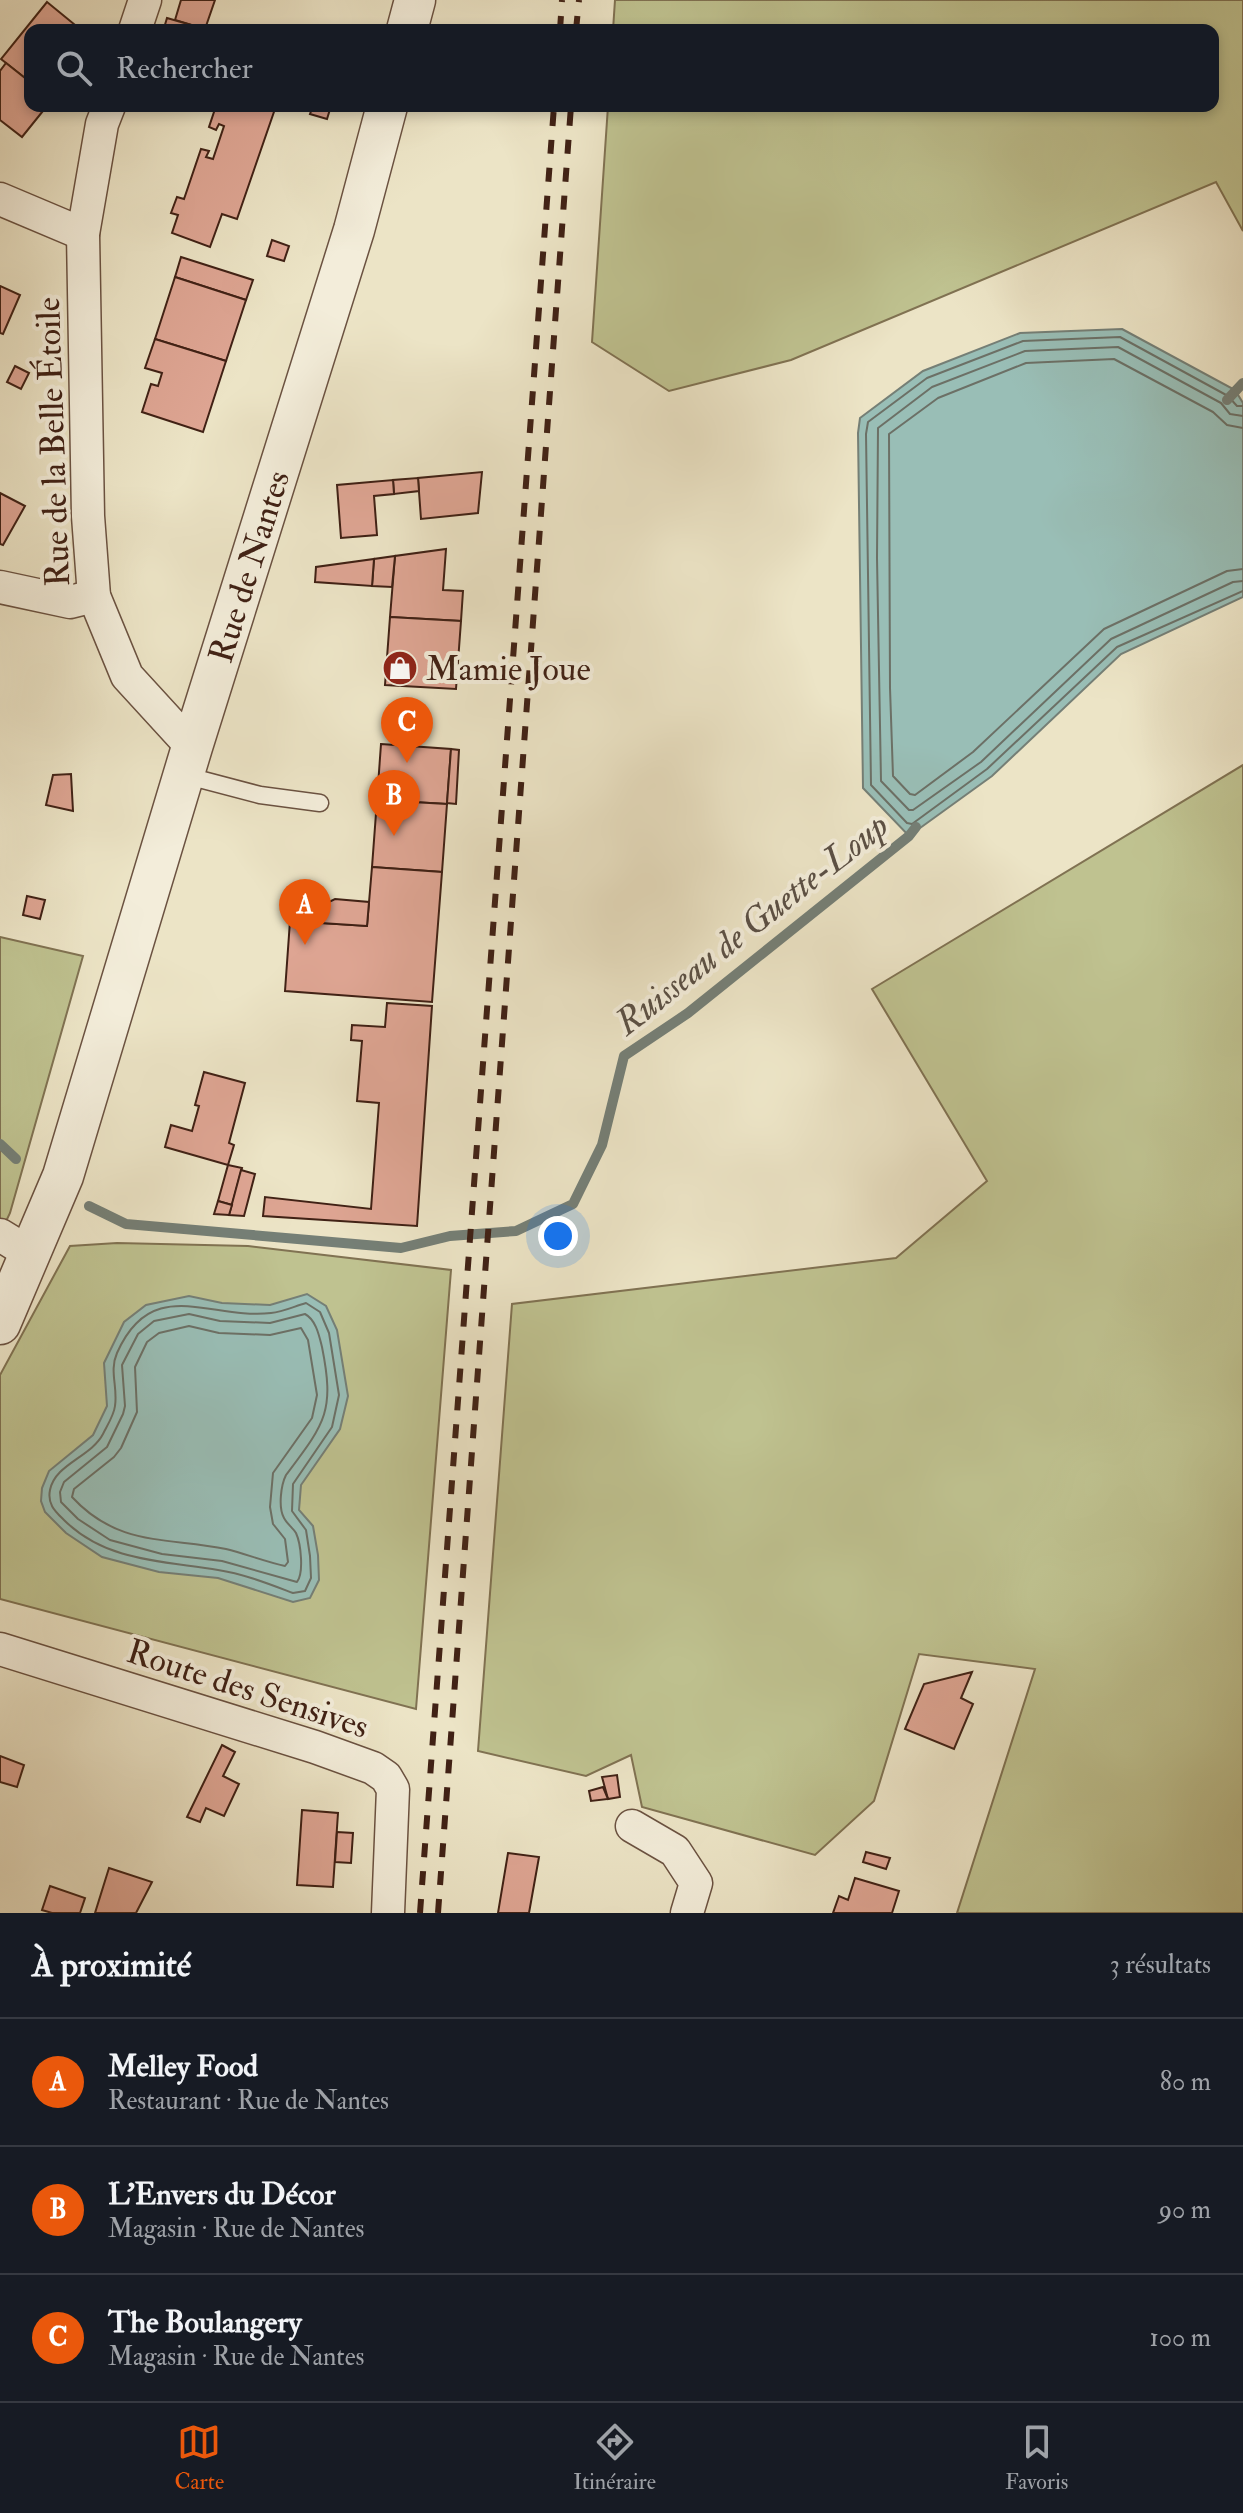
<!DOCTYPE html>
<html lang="fr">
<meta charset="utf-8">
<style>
body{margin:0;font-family:"IM FELL Double Pica",serif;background:#20242c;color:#f1f3f6}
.you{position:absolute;left:558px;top:1236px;width:28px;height:28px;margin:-20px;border:6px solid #fff;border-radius:50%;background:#1a73e8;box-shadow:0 0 0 12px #1a73e833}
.badge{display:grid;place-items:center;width:52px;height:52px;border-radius:50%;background:#ea580c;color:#fff;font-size:26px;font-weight:700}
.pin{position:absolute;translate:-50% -66px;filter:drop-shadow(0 2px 4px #0008)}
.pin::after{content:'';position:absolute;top:42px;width:28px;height:24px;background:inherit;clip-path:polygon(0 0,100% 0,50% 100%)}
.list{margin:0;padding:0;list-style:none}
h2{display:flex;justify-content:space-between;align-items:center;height:104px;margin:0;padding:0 32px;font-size:34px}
h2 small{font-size:26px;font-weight:400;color:#9ea1a6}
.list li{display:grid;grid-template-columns:52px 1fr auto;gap:24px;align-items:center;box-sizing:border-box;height:128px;padding:0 32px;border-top:2px solid #363941}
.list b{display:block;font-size:30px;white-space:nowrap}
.list p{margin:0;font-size:26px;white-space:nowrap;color:#9ea1a6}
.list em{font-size:26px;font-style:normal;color:#9ea1a6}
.icon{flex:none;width:44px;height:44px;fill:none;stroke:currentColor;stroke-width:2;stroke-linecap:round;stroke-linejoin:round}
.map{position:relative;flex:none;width:1243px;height:1913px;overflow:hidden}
.search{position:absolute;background:#171b24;box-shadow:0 4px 12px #0003;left:24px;right:24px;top:24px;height:88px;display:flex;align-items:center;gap:20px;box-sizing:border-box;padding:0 28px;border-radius:16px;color:#9ea1a6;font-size:30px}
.sheet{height:488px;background:#171b24}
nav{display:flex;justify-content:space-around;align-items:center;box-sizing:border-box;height:112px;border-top:2px solid #363941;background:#171b24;font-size:22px;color:#9ea1a6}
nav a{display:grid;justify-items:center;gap:4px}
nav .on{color:#ea580c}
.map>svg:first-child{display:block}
.green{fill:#bfc290;stroke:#807252;stroke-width:2}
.water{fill:#99beb6;stroke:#757f76;stroke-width:2}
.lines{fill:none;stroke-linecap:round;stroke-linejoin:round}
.shore{stroke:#6c7066;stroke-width:2}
.stream{stroke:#757f76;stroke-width:10}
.building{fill:#dea593;stroke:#402115;stroke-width:2}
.service-casing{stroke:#6b5241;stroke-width:19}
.minor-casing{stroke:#6b5241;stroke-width:35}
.tertiary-casing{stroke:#6b5241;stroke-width:43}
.service{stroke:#f3edda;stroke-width:16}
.minor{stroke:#f3edda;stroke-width:32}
.tertiary{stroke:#f3edda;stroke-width:40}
.rail{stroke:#402115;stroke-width:6;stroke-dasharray:14 14;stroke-linecap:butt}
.labels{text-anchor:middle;stroke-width:8;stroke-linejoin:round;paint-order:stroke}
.street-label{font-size:34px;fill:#402115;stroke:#f3edda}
.poi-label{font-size:34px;fill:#402115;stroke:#f3edda;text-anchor:start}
.water-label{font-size:36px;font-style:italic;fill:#5b5045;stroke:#f3edda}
</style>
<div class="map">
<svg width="1243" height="1913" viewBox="0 0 1243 1913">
<rect width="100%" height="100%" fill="#ece4c6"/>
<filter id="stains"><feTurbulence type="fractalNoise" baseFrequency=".0025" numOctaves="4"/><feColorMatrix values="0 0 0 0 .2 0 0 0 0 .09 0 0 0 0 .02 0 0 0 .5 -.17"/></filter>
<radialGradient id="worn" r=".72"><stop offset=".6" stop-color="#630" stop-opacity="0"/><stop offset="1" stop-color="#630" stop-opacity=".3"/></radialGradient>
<g class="green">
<path d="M615,0H1243V231L1216,182L791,360L669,391L592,342L608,106H1213V30H613Z"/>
<path d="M1243,765V1913H957L1035,1669L919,1654L874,1801L815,1855L642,1807L631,1755L586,1776L478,1751L512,1304L896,1258L987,1181L872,989Z"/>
<path d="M0,937L83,956L10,1213L0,1234Z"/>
<path d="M117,1243L248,1246L451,1270L416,1709L0,1599V1375L70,1246Z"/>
</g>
<g class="water">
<path d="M1122,329L1235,390L1243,403V597L1121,654L992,776L909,836L863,788L858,433L860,418L923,371L1020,333Z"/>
<path d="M307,1294L326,1306L337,1330L348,1396L340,1429L301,1485L299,1510L313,1526L318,1555L319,1580L310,1598L293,1602L218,1578L159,1572L102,1557L66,1533L45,1512L41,1501L42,1488L49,1471L93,1435L107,1406L104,1363L124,1322L146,1305L189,1296L222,1303L270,1305Z"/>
</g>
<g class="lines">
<g class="shore">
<path d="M1243,406H1237L1228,396L1120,337L1023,341L927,378L868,422L866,434L871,785L907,823L912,824L987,769L1117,647L1243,591"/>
<path d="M1243,416L1230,414L1221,403L1118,347L1025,351L932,387L878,428L877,558L881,781L909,810H913L981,762L1111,639L1233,582L1243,581"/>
<path d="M1243,428L1227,425L1213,412L1114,359L1026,363L938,398L889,434L890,688L893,776L910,794L915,795L973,752L1104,629L1227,571L1243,569"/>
<path d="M306,1303L320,1312L329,1333L339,1395L332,1427L293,1484L292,1511L306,1530L310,1556L311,1578L305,1591L293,1593C269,1584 244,1574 218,1570C164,1561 107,1562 65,1521C56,1512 47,1505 50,1490C55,1464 91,1457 103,1434C107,1426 114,1415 115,1406C118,1387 109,1371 117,1353C152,1274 210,1320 271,1313C283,1312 295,1306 306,1303Z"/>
<path d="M189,1314L220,1321L270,1323L305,1314C316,1320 319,1335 322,1347C335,1412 325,1423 286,1475C281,1485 278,1507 284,1518C287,1524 293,1528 296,1533C301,1544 304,1573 297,1582L222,1561L162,1554L110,1540L78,1519L61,1502L60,1492L64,1482L107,1447L123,1414L125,1406L122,1365L138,1334L154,1321Z"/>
<path d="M189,1326L219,1333L270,1335L301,1328L308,1340L317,1395L312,1418L273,1473L270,1507L273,1524L285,1539L288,1562L285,1566C266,1562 246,1554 226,1549C167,1537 118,1547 72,1497L74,1489L114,1457L121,1448L137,1412L135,1367L147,1342L159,1333Z"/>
</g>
<g class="stream">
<path d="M1227,400L1243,383"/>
<path d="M0,1144L16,1159"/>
<path d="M89,1206L126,1224L401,1248L450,1236L516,1231L573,1204L602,1145L624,1056L688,1013L909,836L916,827"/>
</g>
</g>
<g class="building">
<path d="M181,0H215L205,29L175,20Z"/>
<path d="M47,2L80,29L30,30V82L1,59Z"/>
<path d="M167,18L205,29V30H171L164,28Z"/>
<path d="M6,63L30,82V106H47L22,137L0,120V71Z"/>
<path d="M216,106H276L237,219L222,214L210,247L172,233L178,215L171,213L177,197L184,199L201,149L209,151L206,157L213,159L224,126L219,124L216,130L209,127Z"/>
<path d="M313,106H331L327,119L310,114Z"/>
<path d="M272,240L289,246L284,261L267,256Z"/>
<path d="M181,257L253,280L246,300L175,277Z"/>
<path d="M175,277L246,300L226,361L155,339Z"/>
<path d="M0,286L20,295L3,334L0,333Z"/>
<path d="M155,339L226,361L203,432L142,412L151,384L158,386L162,373L145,368Z"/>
<path d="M15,366L29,373L21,389L7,382Z"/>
<path d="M482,472L478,513L421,519L418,478Z"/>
<path d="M418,478L419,491L394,494L393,480Z"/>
<path d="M393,480L394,494L374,496L377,535L341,538L337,485Z"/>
<path d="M0,493L25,506L3,545L0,544Z"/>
<path d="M446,549L443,590L463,591L461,621L390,617L395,556Z"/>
<path d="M395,556L392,587L372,586L374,559Z"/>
<path d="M374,559L372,586L315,582L316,567Z"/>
<path d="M390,617L461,621L456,689L385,685Z"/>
<path d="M381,744L451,749L447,804L377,800Z"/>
<path d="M451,749L459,750L456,804L447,803Z"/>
<path d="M71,774L73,811L46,805L53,775Z"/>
<path d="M377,800L447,804L442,872L372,867Z"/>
<path d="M372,867L442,872L432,1002L285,991L290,921L367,926Z"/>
<path d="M27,896L45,900L40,919L23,915Z"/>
<path d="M335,899L369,902L367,926L290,921Z"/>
<path d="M387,1003L432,1006L417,1226L263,1216L265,1197L371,1209L379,1103L357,1101L362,1041L351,1040L352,1025L385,1027Z"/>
<path d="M204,1072L245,1083L229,1143L234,1145L228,1165L165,1147L171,1125L192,1131L199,1106L195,1105Z"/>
<path d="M228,1165L242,1168L232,1205L218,1201Z"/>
<path d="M241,1170L255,1174L244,1216L229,1215Z"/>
<path d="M218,1201L232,1205L229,1215L214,1214Z"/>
<path d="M972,1672L961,1698L973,1704L954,1749L905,1729L924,1684Z"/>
<path d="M222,1745L235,1752L223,1776L239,1784L224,1816L206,1808L200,1822L187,1817Z"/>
<path d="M0,1756L24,1765L17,1787L0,1782Z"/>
<path d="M617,1775L620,1797L608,1799L602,1777Z"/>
<path d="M603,1787L608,1799L591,1801L589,1791Z"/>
<path d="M302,1810L338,1813L333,1887L297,1885Z"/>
<path d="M337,1832L353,1833L351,1863L335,1862Z"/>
<path d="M866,1852L890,1858L886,1869L863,1862Z"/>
<path d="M508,1853L539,1857L529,1913H498Z"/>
<path d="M109,1868L152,1882L136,1913H95Z"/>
<path d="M855,1878L899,1891L892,1913H833L839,1896L848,1900Z"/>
<path d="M50,1886L85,1898L80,1913H52L42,1910Z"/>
</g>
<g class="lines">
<defs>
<path id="service" d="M184,775L260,795L320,803"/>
<g id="minor">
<path d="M135,30L145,0"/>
<path d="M109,106L102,124L83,234L88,516L94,596L127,676L192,747"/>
<path d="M0,199L83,234"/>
<path d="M0,587L70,602L94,596"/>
<path d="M0,1235L31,1254"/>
<path d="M0,1649L315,1747L373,1768L386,1777L393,1789L388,1913"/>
<path d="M632,1826L675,1851L696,1883L687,1913"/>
</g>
<g id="tertiary">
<path d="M407,30L415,0"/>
<path id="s1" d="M0,1324L63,1176L192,747L354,230L387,106"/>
</g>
</defs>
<use href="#service" class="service-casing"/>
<use href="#minor" class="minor-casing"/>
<use href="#tertiary" class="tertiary-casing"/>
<use href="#service" class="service"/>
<use href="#minor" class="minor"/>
<use href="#tertiary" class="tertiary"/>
<g class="rail">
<path d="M560,30L562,0"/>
<path d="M576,30L579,0"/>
<path d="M420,1913L554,106"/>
<path d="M438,1913L571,106"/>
</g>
</g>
<defs>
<symbol id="shop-disc" viewBox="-11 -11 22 22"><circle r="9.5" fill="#8f2418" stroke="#f3edda"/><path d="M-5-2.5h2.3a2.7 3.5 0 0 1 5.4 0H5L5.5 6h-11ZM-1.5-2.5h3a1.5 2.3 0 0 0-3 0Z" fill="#fff"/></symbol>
</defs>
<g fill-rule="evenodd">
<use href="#shop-disc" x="380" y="648" width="40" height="40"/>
</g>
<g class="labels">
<g class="street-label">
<text transform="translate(52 442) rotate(-92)" y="12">Rue de la Belle Étoile</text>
<text dy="12" stroke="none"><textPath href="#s1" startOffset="798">Rue de Nantes</textPath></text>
<text transform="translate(248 1688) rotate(18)" y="12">Route des Sensives</text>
</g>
<g class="poi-label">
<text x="426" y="680">Mamie Joue</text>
</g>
<g class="water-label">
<text transform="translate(751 923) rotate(-38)" y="13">Ruisseau de Guette-Loup</text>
</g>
</g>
<rect width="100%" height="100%" filter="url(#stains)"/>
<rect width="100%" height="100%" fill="url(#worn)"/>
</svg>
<div class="you"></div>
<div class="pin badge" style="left:305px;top:945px">A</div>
<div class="pin badge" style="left:394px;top:836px">B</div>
<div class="pin badge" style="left:407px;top:763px">C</div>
<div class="search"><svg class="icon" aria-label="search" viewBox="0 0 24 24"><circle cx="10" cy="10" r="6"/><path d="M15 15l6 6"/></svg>Rechercher</div>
</div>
<section class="sheet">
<h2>À proximité<small>3 résultats</small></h2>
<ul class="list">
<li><span class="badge">A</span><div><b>Melley Food</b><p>Restaurant · Rue de Nantes</p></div><em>80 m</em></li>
<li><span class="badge">B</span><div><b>L'Envers du Décor</b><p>Magasin · Rue de Nantes</p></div><em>90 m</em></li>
<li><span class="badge">C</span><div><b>The Boulangery</b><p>Magasin · Rue de Nantes</p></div><em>100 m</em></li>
</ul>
</section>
<nav>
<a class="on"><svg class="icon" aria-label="map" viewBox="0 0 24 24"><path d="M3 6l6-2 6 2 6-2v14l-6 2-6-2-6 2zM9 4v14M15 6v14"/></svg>Carte</a>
<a><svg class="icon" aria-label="directions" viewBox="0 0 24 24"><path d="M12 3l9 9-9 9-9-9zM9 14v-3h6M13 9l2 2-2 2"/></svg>Itinéraire</a>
<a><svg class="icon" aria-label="saved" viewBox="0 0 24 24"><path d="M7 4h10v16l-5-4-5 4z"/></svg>Favoris</a>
</nav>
